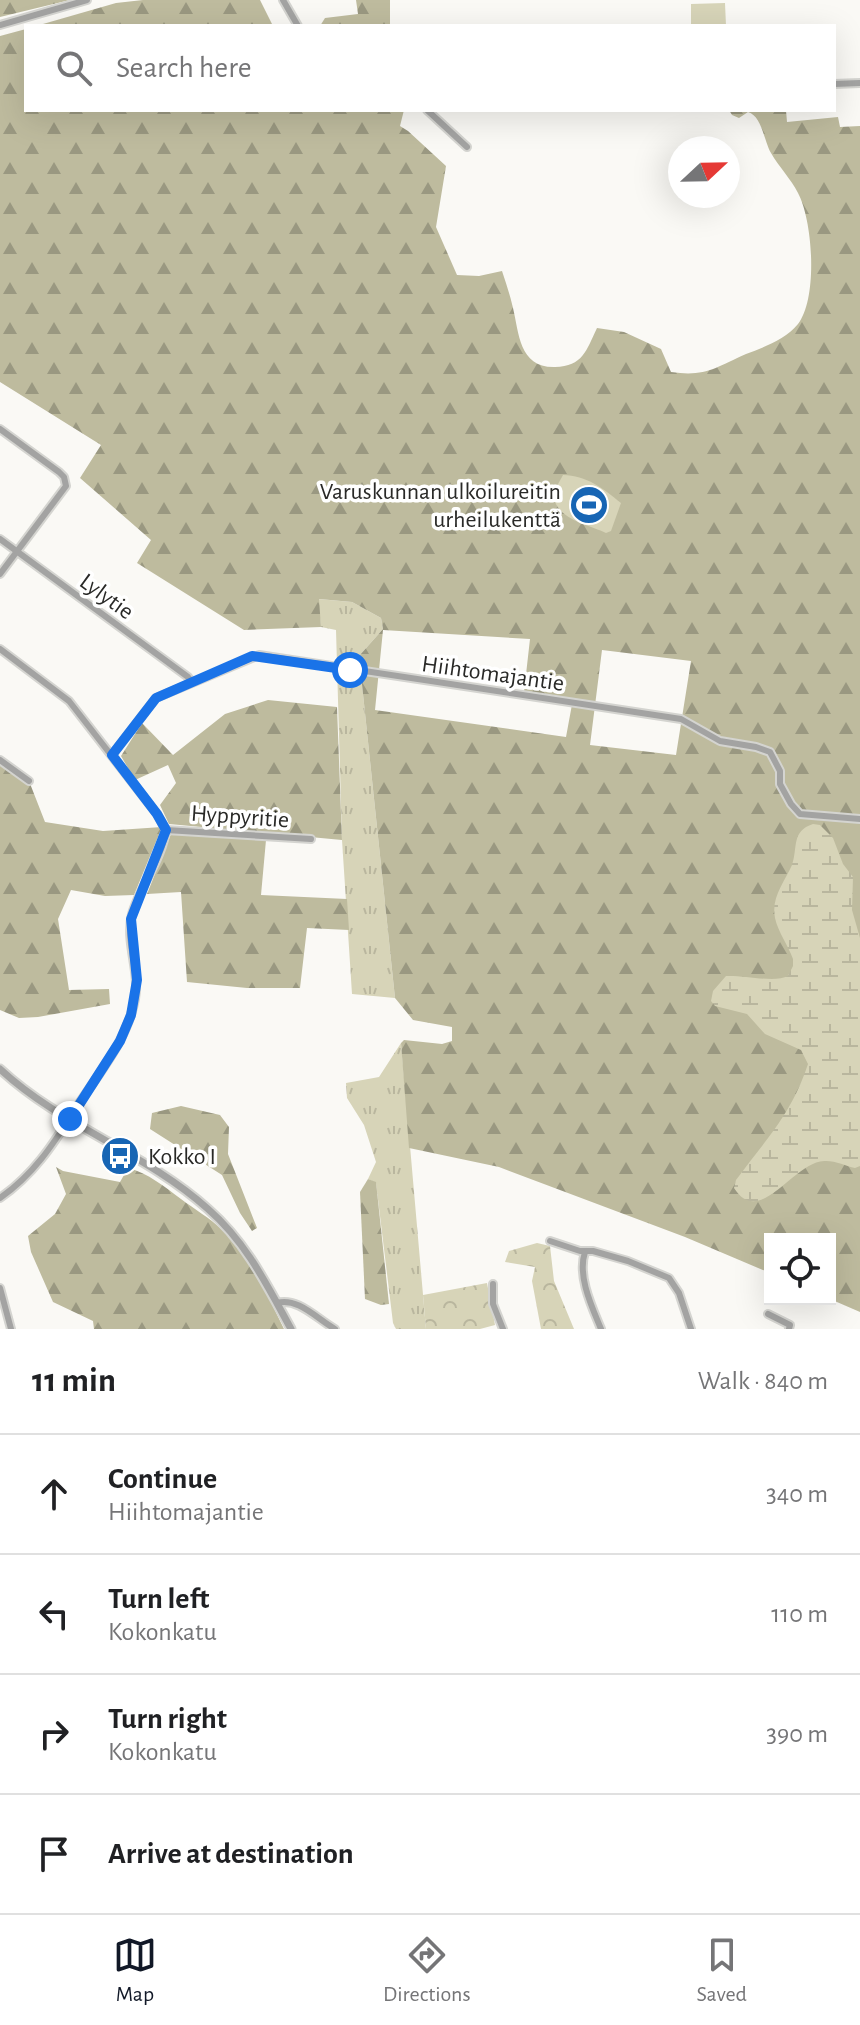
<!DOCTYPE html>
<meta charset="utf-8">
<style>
body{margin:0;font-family:"Alegreya Sans",sans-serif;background:#f6f6f6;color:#202124}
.controls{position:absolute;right:24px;bottom:24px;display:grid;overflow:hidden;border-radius:0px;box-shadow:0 8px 32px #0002}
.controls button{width:72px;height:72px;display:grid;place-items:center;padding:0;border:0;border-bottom:2px solid #e0e0e0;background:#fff;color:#202124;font:40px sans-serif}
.compass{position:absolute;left:668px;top:136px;width:72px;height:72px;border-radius:50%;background:#fff;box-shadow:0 8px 32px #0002;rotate:68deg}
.stop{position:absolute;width:24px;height:24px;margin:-18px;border:6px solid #1a73e8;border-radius:50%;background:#fff}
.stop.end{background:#1a73e8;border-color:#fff;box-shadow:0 2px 8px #0008}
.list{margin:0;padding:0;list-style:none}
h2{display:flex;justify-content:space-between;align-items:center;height:104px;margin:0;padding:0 32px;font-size:34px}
h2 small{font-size:26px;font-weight:400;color:#757577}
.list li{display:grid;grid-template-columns:52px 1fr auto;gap:24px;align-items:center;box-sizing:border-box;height:120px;padding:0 32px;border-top:2px solid #e0e0e0}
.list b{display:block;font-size:30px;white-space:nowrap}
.list p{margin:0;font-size:26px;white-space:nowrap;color:#757577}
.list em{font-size:26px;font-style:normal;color:#757577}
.icon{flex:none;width:44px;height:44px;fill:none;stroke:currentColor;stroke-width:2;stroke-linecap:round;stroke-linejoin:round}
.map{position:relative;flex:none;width:860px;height:1329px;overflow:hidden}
.search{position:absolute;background:#fff;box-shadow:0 8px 32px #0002;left:24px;right:24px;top:24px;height:88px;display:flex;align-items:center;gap:20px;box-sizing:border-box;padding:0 28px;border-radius:0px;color:#757577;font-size:30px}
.sheet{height:584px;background:#fff}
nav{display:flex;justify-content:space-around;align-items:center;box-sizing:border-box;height:112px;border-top:2px solid #e0e0e0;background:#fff;font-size:22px;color:#757577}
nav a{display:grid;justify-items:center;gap:4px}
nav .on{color:#111827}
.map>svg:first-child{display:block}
.grass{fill:url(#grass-tufts)}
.forest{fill:url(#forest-firs);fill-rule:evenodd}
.wetland{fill:url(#wetland-marsh)}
.park{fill:url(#park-crowns)}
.pitch{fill:#d7d4b8}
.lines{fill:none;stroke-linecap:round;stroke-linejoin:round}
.minor-casing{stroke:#d4d4d0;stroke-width:10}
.tertiary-casing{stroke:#d4d4d0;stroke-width:11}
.minor{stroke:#a3a3a2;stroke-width:6}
.tertiary{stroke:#a3a3a2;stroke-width:7}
.route{stroke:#1a73e8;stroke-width:10}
.labels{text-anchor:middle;stroke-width:7;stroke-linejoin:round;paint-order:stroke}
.poi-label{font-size:24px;fill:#292927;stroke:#fff;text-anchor:end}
.street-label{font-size:24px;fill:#292927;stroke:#fff}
</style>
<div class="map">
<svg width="860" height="1329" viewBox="0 0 860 1329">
<defs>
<pattern id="grass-tufts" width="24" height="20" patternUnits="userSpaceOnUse" patternTransform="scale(2)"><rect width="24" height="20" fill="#d7d4b8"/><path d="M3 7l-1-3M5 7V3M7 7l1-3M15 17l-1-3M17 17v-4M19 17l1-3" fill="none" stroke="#b9b69e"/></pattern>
<pattern id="forest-firs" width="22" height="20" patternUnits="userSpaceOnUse" patternTransform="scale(2)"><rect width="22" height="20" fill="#bebb9e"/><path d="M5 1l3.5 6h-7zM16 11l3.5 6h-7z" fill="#9a9881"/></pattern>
<pattern id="wetland-marsh" width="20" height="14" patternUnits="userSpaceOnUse" patternTransform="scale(2)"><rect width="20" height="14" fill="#d7d4b8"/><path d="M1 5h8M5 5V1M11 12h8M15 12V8" fill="none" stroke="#b9b69e"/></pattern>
<pattern id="park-crowns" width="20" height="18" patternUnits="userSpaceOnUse" patternTransform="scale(2)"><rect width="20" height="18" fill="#d7d4b8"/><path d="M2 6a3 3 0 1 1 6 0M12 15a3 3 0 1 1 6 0" fill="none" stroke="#b9b69e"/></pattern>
</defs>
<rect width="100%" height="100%" fill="#faf9f5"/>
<g class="grass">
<path d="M318,599L352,602L381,618L383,629L359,656L395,998L352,994L342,840L336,630L321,627Z"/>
<path d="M401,1043L426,1329H396L393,1323L376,1183L368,1179L376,1162L364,1125L347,1098L346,1083L379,1077Z"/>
</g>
<g class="forest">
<path d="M0,0H70L0,17Z"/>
<path d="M143,0H260L273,26H36L116,3Z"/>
<path d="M356,0H390V26H320L325,18L358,14Z"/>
<path d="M26,29V110H404L400,126L408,131L446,166L436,227L457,275L479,276L502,271C506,283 510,295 513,308C519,333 519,368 555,367C583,366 586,351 597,328L624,332L661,349L671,372C705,377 715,368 746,354C764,347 785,340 798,324C818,298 813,221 798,193C791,179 779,167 771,153C764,141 762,116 748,112L739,118L732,115L729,110H786L787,122L838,117L840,127L860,126V1312L830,1299V1239H770V1273L685,1237L499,1167L409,1148L401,1043L404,1040L442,1044L452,1041V1027L413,1020L395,998L359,656L383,629L381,618L352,602L319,599L321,627L244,630L137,563L151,540L80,478L101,445L0,382V36ZM383,630L530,639L524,692L573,699L566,737L375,710ZM602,650L691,661L676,755L590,745Z"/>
<path d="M268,700L337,707L342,840L169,824L160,805L176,783L168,765L135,780L121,756L142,723L173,755L225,714Z"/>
<path d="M0,760L29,781L45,822L103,831L162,827L134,895L105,896L71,890L58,919L69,990L109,989L110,1004L38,1017L19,1018L0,1010Z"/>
<path d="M171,834L266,840L261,895L347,899L349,930L307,928L300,988H247L187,982L181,892L147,894Z"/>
<path d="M181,1106L220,1115L229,1127L228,1154L257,1228L252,1231L240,1213L222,1175L150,1129L152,1113Z"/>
<path d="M56,1167L63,1171L120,1182L128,1168C148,1173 165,1187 181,1199C194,1209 210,1218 221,1229C250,1257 267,1294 284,1329H94L93,1321L53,1302L31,1252L28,1236L55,1214L66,1194Z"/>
<path d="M368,1179L376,1182L389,1304L381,1305L365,1299L360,1192Z"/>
</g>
<path class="wetland" d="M813,824L820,825L833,838L843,864L853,877L852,910L860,938V1166L855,1168C846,1166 834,1160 824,1161C793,1162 760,1229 734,1188L736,1180C767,1138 791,1115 808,1064L801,1050L765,1034L747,1014L715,1006L711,1001L713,991L726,976C744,975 775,983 788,976L793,966V959C788,945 778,932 775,918C771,897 784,883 792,865C798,848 791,831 813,824Z"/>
<g class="park">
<path d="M537,1243L550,1246L554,1281L574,1329H541L532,1281L535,1267L505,1262L509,1251Z"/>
<path d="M487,1283L495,1325L480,1329H426L423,1295Z"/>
</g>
<g class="pitch">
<path d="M725,3L726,26H691V4Z"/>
<path d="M563,475C586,475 604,489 621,503L611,531L606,533C590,525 558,520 554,498C553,491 560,481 563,475Z"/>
</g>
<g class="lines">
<defs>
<g id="minor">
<path d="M283,0L298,26"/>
<path d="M0,25L87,0"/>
<path d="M834,84L860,83"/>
<path d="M427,110L467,147"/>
<path d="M0,429L59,472L64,477L66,486L0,574"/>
<path d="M0,539L188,677L192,682"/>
<path d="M0,649L69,701L157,814L166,830C162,859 140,886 132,914C125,942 140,971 135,999C127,1042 97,1075 74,1111C53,1145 33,1175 0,1198"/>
<path d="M112,755L156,698L259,655L681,719L720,741L756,747L770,752L780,771V784L791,804L800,814L860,819"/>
<path d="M0,760L29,781"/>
<path d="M166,830L311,839"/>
<path d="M550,1241L580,1251H593L628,1261L669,1278L679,1293L691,1329"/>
<path d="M585,1252C577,1276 592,1307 601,1329"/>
<path d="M493,1284V1304L503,1329"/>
<path d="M0,1288L11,1329"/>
<path d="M277,1303C298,1297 317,1319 335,1329"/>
<path d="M768,1314L790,1325L789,1329"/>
</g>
<path id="tertiary" d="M0,1069C61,1126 146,1153 208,1209C246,1242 267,1285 291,1329"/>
</defs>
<use href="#minor" class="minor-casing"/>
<use href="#tertiary" class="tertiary-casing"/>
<use href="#minor" class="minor"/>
<use href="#tertiary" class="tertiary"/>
</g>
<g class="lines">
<path class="route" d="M70,1119L120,1041L131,1015L137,980L131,919L166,830L157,814L112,755L156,698L252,656L350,670"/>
</g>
<defs>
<symbol id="stadium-disc" viewBox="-11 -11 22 22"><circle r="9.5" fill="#1765b4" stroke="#fff"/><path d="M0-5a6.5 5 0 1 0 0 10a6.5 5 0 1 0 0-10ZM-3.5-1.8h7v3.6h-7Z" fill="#fff"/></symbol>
<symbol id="bus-disc" viewBox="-11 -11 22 22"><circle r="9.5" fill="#1765b4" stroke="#fff"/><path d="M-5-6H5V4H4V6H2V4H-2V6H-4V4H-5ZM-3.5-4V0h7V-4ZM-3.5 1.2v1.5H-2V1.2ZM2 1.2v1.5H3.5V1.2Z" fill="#fff"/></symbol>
</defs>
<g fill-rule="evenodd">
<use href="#stadium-disc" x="567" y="483" width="44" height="44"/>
<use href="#bus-disc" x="98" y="1134" width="44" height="44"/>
</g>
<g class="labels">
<g class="poi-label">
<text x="561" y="499">Varuskunnan ulkoilureitin<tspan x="561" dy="28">urheilukenttä</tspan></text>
<text x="148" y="1164" text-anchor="start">Kokko I</text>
</g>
<g class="street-label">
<text transform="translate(107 596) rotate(36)" y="8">Lylytie</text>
<text transform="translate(493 673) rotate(8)" y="8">Hiihtomajantie</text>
<text transform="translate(240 816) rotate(4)" y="8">Hyppyritie</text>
</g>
</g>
</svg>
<div class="controls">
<button><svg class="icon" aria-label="locate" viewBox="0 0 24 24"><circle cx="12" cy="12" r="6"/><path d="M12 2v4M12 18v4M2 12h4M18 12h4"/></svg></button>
</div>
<svg class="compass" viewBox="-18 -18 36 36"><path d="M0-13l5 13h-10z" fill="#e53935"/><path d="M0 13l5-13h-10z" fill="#757577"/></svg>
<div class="stop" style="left:350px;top:670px"></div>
<div class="stop end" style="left:70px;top:1119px"></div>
<div class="search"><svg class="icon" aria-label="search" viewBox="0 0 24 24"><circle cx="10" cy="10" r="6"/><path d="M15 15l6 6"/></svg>Search here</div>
</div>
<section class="sheet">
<h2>11 min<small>Walk · 840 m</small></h2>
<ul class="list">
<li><svg class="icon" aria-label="ahead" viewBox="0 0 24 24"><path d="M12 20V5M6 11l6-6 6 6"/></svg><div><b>Continue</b><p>Hiihtomajantie</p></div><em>340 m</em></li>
<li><svg class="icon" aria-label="left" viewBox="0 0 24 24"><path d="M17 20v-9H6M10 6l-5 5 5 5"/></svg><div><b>Turn left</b><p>Kokonkatu</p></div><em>110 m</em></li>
<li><svg class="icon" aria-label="right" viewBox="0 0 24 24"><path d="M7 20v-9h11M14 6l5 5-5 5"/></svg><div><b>Turn right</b><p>Kokonkatu</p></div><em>390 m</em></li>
<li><svg class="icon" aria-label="arrive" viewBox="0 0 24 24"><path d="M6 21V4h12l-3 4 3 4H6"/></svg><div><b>Arrive at destination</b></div></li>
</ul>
</section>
<nav>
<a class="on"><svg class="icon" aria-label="map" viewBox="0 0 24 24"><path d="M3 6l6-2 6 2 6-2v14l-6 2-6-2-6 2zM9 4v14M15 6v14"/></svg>Map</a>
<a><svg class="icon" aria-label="directions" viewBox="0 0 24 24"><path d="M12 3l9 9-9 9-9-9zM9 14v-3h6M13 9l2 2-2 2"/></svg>Directions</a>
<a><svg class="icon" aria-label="saved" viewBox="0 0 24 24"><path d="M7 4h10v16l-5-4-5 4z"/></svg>Saved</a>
</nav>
